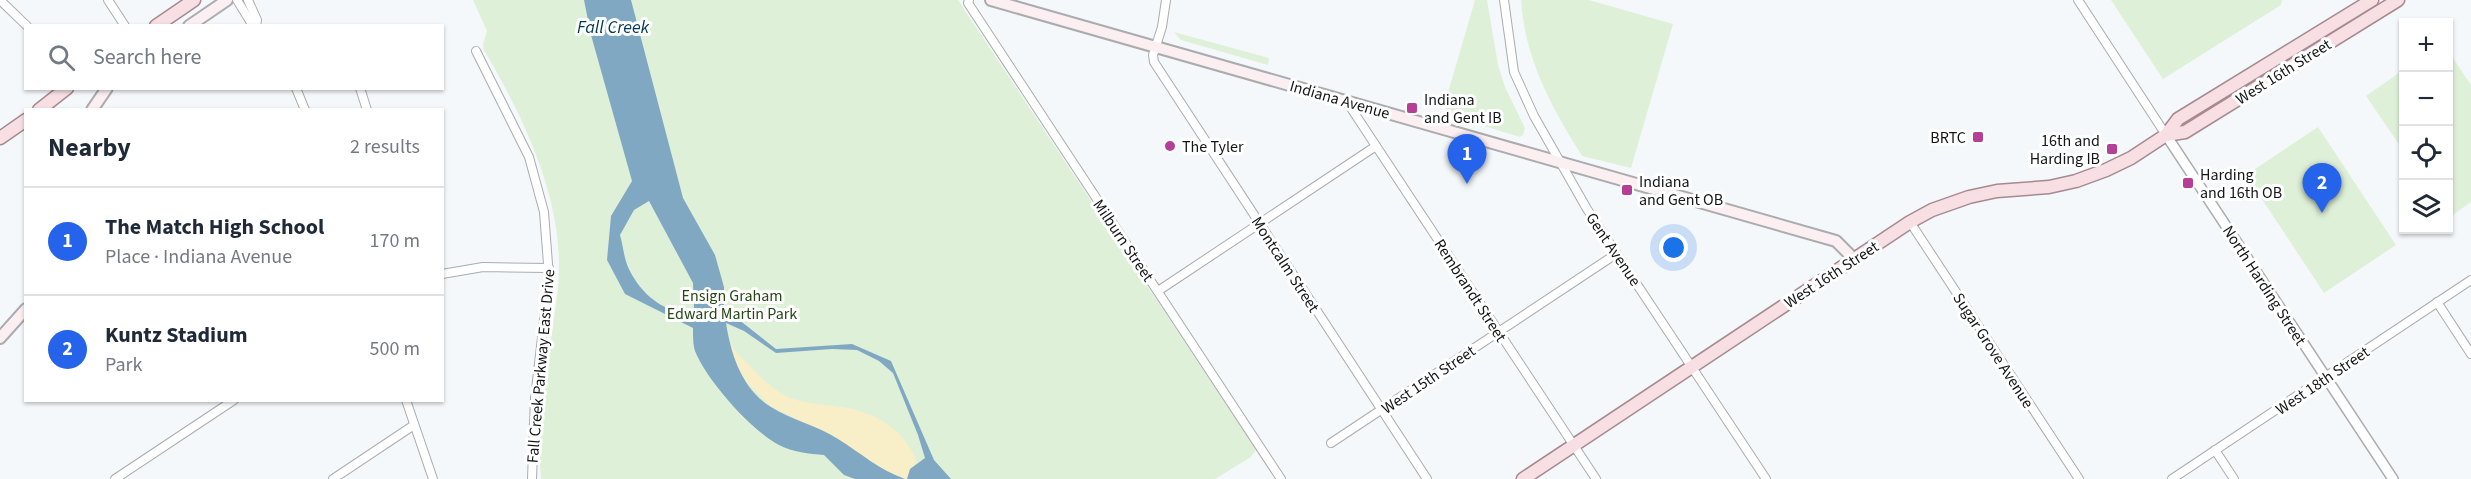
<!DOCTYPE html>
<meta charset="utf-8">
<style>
body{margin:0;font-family:"Source Sans 3",sans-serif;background:#f6f6f7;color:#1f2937}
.controls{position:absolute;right:18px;top:18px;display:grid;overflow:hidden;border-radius:0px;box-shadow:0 2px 4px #0004}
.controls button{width:54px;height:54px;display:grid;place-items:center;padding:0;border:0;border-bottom:2px solid #e0e1e3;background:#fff;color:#1f2937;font:30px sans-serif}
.you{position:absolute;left:1674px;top:248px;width:21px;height:21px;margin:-15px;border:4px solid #fff;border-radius:50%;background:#1a73e8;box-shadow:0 0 0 9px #1a73e833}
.badge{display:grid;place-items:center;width:39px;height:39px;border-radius:50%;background:#2563eb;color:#fff;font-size:20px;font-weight:700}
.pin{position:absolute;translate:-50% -50px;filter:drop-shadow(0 2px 3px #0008)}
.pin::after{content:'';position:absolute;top:32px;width:21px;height:18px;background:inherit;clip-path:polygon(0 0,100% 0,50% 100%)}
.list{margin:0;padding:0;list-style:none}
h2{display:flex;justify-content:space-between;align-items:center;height:78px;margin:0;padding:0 24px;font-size:26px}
h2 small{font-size:20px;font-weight:400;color:#747a83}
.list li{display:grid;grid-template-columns:39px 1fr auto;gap:18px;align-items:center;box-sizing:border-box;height:108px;padding:0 24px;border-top:2px solid #e0e1e3}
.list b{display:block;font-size:22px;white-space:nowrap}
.list p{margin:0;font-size:20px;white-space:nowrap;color:#747a83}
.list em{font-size:20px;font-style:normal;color:#747a83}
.icon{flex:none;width:33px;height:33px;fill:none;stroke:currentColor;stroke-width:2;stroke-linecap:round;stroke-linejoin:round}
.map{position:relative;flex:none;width:2471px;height:479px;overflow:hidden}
.search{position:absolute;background:#fff;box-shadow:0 2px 4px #0004;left:24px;top:24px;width:420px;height:66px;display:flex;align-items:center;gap:15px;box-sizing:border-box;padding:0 21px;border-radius:0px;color:#747a83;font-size:22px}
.panel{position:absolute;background:#fff;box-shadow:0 2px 4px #0004;left:24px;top:108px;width:420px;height:294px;border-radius:0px}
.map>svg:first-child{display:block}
.green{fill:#dff0d8}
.sand{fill:#f8eec8}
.water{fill:#80a8c2;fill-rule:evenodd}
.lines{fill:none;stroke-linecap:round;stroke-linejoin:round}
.minor-casing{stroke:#aaacae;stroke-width:10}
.tertiary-casing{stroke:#aaacae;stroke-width:12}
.secondary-casing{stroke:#aaacae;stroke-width:14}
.primary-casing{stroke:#a58a91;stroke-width:15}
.minor{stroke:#fff;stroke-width:8}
.tertiary{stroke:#fff;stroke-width:9}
.secondary{stroke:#fbeff2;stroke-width:10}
.primary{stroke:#f7dfe4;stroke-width:12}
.poi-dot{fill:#b53f96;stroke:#fff;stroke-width:2}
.labels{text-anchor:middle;stroke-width:6;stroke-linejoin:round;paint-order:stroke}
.street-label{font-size:16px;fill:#151617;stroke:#fff}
.poi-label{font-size:16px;fill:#151617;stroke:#fff;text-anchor:start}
.park-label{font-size:16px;fill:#264815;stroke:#fff}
.water-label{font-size:18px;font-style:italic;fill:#013853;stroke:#fff}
</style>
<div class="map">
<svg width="2471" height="479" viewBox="0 0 2471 479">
<rect width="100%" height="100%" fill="#f5f8fa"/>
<g class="green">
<path d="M473,0H958L1256,450L1251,457L1215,479H541C535,415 551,351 558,287C566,204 525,120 484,50L483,44L487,31Z"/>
<path d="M1475,0H1487L1498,65L1505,87L1525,128L1523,135L1520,137L1445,114L1447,96Z"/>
<path d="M1521,0H1589L1673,24L1631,168L1582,156C1551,107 1525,59 1521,0Z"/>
<path d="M2111,0H2282L2281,5L2163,79Z"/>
<path d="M1174,32L1269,58L1268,65L1181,40Z"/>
<path d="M2449,52L2471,85V202L2450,217Z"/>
<path d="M2403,70V150L2366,96Z"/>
<path d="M2318,127L2396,245L2324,293L2246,175Z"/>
</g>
<path class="sand" d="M730,345C747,362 763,383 784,395C799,403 818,404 834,406C871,410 903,426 917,462L910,469L907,479L890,473L869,462L837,438L770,406L748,384L733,360Z"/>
<path class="water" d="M584,0H631L683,198L715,255L724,287V308L776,349L852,344L891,361L934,460L951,479H907L910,469L925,458L918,435L893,373L879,361L857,350L832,349L776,353L744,331L726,323C731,355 742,389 771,407C791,420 817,425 838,439C862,454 878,469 905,479H855L844,475L824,455C809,454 793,452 779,445C751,430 707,381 695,351C693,345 693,335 693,328L625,294L607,260L611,216L632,181L591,35ZM649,201L693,283L694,308C667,319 639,292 628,267C624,258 623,245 620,235L634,210Z"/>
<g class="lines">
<defs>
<g id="minor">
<path d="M0,0L27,26"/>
<path d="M108,0L125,26"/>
<path d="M237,0L253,26"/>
<path d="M248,0L257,20L256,26"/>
<path d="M969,0L968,3L1281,479"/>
<path d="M1166,0L1162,27L1153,55L1154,62L1427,479"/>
<path d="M1504,0L1514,72L1534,116L1587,209L1766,479"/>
<path d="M2078,0L2166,135"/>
<path d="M476,51L529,157L544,212L549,277L535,398L532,479"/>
<path d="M296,88L305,110"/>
<path d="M360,88L367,110"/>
<path d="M1347,102L1596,479"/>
<path d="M1910,222L2079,479"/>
<path d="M442,274L483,267L549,268"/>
<path d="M1158,291L1376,146"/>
<path d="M2437,302L2471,354"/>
<path d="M406,400L433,479"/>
<path d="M1331,443L1616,254"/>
<path d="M2215,450L2234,479"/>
<path d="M115,479L234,400"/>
<path d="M333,479L414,425"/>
<path d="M2172,479L2471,280"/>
</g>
<path id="tertiary" d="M2166,135L2393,479"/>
<g id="secondary">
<path d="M991,0L1836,241L1854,259"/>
<path d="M189,26L227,0"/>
<path d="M92,110L107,88"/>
<path d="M0,338L26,309"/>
</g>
<g id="primary">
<path d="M156,26L194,0"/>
<path d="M39,110L67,88"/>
<path d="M2166,135L2185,132L2398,0"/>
<path d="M0,138L26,120"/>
<path d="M1523,479L1910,222L1932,210L1969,197L1997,191L2049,187L2076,181L2106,170L2131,158L2166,135L2178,119L2372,0"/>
</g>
</defs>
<use href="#minor" class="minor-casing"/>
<use href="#tertiary" class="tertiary-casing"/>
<use href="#secondary" class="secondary-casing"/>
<use href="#primary" class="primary-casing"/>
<use href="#minor" class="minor"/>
<use href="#tertiary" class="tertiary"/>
<use href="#secondary" class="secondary"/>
<use href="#primary" class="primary"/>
</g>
<g class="poi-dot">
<rect x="1406" y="102" width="12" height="12" rx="3"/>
<rect x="1972" y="131" width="12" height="12" rx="3"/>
<circle cx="1170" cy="146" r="6"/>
<rect x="2106" y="143" width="12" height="12" rx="3"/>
<rect x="2182" y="177" width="12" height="12" rx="3"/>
<rect x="1621" y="184" width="12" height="12" rx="3"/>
</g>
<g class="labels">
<g class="street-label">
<text transform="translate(2283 71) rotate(-32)" y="6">West 16th Street</text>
<text transform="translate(1340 99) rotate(16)" y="6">Indiana Avenue</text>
<text transform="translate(1124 240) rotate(56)" y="6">Milburn Street</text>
<text transform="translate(1614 249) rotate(56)" y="6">Gent Avenue</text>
<text transform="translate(1286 264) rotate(57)" y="6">Montcalm Street</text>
<text transform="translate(1831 274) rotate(-33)" y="6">West 16th Street</text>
<text transform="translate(2265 285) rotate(57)" y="6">North Harding Street</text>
<text transform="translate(1471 290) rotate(57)" y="6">Rembrandt Street</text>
<text transform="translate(1994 350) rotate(57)" y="6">Sugar Grove Avenue</text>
<text transform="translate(540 366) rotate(-85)" y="6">Fall Creek Parkway East Drive</text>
<text transform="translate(1428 379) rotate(-34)" y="6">West 15th Street</text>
<text transform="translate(2322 380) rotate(-34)" y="6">West 18th Street</text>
</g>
<g class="poi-label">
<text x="1424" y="105">Indiana<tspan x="1424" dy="18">and Gent IB</tspan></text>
<text x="1966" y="143" text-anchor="end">BRTC</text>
<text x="2100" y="146" text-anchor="end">16th and<tspan x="2100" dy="18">Harding IB</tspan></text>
<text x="1182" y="152">The Tyler</text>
<text x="2200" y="180">Harding<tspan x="2200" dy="18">and 16th OB</tspan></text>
<text x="1639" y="187">Indiana<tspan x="1639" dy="18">and Gent OB</tspan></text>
</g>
<g class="park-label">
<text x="732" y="301">Ensign Graham<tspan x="732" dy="18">Edward Martin Park</tspan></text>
</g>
<g class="water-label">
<text x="613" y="33">Fall Creek</text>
</g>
</g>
</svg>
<div class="controls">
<button>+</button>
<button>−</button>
<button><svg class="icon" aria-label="locate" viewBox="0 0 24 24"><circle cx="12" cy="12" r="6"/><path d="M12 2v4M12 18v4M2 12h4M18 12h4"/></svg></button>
<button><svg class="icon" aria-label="layers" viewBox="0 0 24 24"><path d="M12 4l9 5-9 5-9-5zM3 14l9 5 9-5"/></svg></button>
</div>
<div class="you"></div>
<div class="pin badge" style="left:1467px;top:184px">1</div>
<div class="pin badge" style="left:2322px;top:213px">2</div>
<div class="search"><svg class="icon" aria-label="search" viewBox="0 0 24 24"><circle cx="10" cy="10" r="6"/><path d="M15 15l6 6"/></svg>Search here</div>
<section class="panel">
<h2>Nearby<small>2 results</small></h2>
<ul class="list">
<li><span class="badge">1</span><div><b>The Match High School</b><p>Place · Indiana Avenue</p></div><em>170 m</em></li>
<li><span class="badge">2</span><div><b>Kuntz Stadium</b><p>Park</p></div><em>500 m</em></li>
</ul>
</section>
</div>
